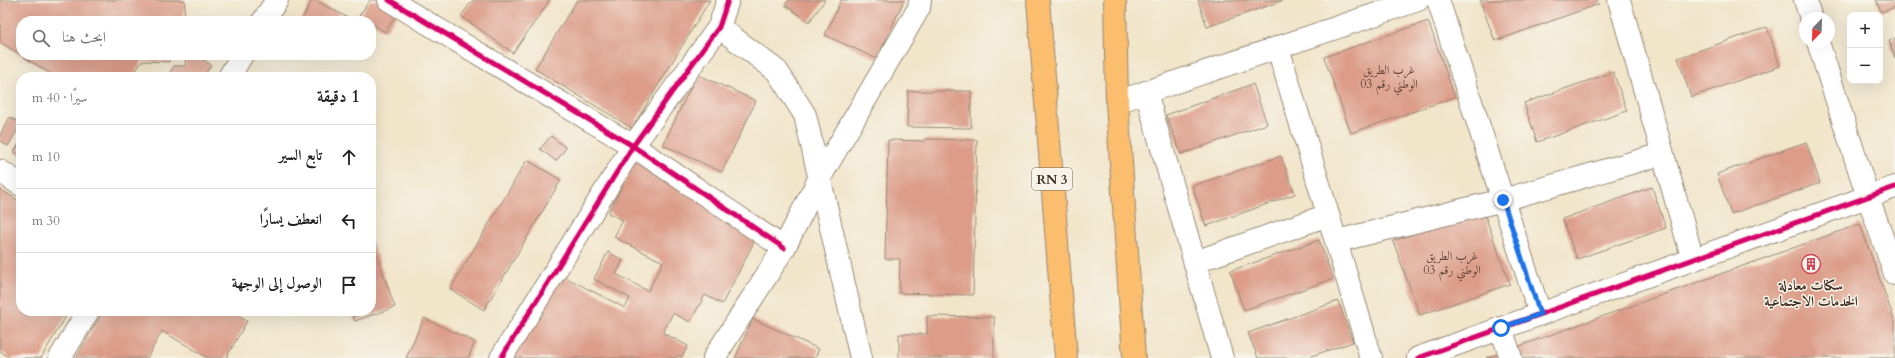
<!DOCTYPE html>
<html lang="ar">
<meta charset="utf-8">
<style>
body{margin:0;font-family:Cardo,Amiri,serif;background:#f6f6f6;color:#202124;direction:rtl}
.controls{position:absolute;right:12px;top:12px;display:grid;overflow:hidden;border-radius:8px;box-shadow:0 4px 16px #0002}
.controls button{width:36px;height:36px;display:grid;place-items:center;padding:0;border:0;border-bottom:1px solid #e0e0e0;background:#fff;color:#202124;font:20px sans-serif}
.compass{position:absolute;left:1799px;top:12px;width:36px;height:36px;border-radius:50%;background:#fff;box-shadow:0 4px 16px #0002;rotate:203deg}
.stop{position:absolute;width:12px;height:12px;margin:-9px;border:3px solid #1a73e8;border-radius:50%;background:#fff}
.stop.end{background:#1a73e8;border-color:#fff;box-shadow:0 1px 4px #0008}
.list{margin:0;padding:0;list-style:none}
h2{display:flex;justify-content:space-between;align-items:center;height:52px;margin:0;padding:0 16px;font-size:17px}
h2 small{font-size:13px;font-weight:400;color:#757577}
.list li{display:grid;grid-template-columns:26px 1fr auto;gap:12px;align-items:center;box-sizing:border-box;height:64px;padding:0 16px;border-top:1px solid #e0e0e0}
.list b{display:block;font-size:15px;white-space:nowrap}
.list em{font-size:13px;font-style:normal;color:#757577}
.icon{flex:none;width:22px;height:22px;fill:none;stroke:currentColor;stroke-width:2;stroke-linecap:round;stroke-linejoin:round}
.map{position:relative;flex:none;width:1895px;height:358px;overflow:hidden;direction:ltr}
.search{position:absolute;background:#fff;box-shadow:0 4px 16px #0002;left:16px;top:16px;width:360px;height:44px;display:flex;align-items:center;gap:10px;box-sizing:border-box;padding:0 14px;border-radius:16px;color:#757577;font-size:15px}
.panel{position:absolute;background:#fff;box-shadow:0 4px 16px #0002;left:16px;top:72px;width:360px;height:244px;border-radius:16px;direction:rtl}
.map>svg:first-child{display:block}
.building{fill:#dc9c89}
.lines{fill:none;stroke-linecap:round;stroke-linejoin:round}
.minor-casing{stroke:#968874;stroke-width:24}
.primary-casing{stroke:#968874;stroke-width:24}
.minor{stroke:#fff;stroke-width:22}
.primary{stroke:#fbbd6e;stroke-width:22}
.cycleway-casing{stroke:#f7f3e8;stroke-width:8}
.cycleway{stroke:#d6006c;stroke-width:5}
.route{stroke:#1a73e8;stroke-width:5}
.labels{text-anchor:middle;stroke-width:3;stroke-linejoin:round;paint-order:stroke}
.number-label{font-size:12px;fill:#634639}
.shield{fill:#f7f3e8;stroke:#73665b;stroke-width:1}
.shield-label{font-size:13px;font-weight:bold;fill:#3b2a1e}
.poi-label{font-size:14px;font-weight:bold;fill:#3b2a1e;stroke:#f7f3e8}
</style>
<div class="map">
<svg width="1895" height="358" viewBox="0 0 1895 358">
<rect width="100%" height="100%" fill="#f7f3e8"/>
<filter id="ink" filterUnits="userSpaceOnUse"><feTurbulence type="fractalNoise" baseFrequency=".025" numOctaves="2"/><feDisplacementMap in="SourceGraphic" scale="8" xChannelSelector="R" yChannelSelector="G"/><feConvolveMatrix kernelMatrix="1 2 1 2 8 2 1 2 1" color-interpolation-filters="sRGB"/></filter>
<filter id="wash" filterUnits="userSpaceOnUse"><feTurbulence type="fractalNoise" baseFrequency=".012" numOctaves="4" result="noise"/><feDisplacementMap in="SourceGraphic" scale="16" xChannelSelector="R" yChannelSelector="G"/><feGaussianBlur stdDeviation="0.9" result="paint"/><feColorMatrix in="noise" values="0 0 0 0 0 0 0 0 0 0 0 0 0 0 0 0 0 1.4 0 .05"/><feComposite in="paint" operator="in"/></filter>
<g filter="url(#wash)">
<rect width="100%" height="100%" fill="#f1e5ca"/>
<g id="blocks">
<g class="building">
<path d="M0,0H185L184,21H21V55H169V62L142,61L135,72L143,77H56L0,42Z"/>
<path d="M312,0H315L350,19L349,21H301Z"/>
<path d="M370,0H384L400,10L385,32L371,23V21H368L359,16Z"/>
<path d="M473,0H550L513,53L461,16Z"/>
<path d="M577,0H710L632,128L535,69Z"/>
<path d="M789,0H825L809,22L785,5Z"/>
<path d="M841,0H904L877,59L825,35Z"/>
<path d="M1198,0H1284L1207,27Z"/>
<path d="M1483,0H1597L1599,4L1495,41L1480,1Z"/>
<path d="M1876,0H1895V7L1881,12Z"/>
<path d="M1428,21L1455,97L1351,133L1324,57Z"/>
<path d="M1767,27L1780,66L1691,97L1678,58Z"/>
<path d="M1895,38V58L1889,41Z"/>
<path d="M186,55H196L211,65L203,77H167L174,66H185Z"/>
<path d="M1613,72L1627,111L1537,142L1524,103Z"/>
<path d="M697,74L756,101L722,172L663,145Z"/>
<path d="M1253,84L1267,124L1181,154L1166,115Z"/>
<path d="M908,91H971V128L907,127Z"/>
<path d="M10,117L21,124L8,146L0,141V135Z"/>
<path d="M551,136L566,148L556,161L540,149Z"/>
<path d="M925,139L977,140L973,295L899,293L900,259H885L888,140L925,141Z"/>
<path d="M21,141V156L14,152Z"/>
<path d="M1806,142L1820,183L1731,214L1717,174Z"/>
<path d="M638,156L765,221L722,304L705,295L690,322L673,313L663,333L688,346L682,357L678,355L676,358H513L557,273L625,308L630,298L594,279L608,252L623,260L616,274L648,291L663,262L614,237L623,220L608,213Z"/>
<path d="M1281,156L1295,194L1206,226L1192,186Z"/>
<path d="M527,160L561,180L484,310L450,289Z"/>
<path d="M1652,187L1666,228L1577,259L1562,219Z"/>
<path d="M0,189L21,202V311H69L41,358H10L0,351Z"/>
<path d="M1483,210L1510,284L1420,315L1393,241Z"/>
<path d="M1860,224L1895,322V358H1486Z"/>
<path d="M371,239L395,307L355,321L351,311H371Z"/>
<path d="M1319,240L1333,279L1244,310L1230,271Z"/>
<path d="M1338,301L1353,342L1305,358H1258L1248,333Z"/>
<path d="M103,311H229L247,321L226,358H208L162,331L147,358H76Z"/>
<path d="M927,316L994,317V358H899V334H927Z"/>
<path d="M424,318L475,342L468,358H406Z"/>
<path d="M753,319L819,349L815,358H735Z"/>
</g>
</g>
</g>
<g filter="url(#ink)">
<use href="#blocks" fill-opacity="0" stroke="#968874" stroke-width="1"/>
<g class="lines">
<defs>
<g id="minor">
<path d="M389,0L633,146L784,248"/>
<path d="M1438,0L1540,314"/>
<path d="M1619,0L1693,260"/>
<path d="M1805,0L1811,18"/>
<path d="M263,21L277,0"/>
<path d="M719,27L777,71L805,115L861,358"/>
<path d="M1818,42L1868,197L1895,274"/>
<path d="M1278,48L1371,358"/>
<path d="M229,77L242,55"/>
<path d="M1146,92L1222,358"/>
<path d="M1117,102L1418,0"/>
<path d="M0,171L21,185"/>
<path d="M1337,241L1503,200L1662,154"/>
<path d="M1195,262L1328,215"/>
<path d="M1501,328L1511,358"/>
<path d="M60,358L88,311"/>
<path d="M501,358L633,146L719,27L728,0"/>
<path d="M714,358L784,248L819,179L919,8L920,0"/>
<path d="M1418,358L1895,187"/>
</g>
<g id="primary">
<path d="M1038,0L1066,358"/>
<path d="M1115,0L1117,102L1134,358"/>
</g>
</defs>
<use href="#minor" class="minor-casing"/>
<use href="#primary" class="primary-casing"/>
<use href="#minor" class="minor"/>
<use href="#primary" class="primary"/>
<defs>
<g id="cycleway">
<path d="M389,0L633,146L784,248"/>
<path d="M501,358L633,146L719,27L728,0"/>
<path d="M1418,358L1895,187"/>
</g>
</defs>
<use href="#cycleway" class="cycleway-casing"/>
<use href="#cycleway" class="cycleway"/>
</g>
</g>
<g class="lines" filter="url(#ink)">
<path class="route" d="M1501,328L1540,314L1503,200"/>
</g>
<defs>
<symbol id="building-ring" viewBox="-11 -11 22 22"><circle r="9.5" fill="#f7f3e8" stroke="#d1495b" stroke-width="1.5"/><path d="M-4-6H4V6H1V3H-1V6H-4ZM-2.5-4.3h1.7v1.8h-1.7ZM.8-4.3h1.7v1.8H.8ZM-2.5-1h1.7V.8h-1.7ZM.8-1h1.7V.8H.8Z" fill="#d1495b"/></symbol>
</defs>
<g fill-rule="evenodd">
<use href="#building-ring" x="1800" y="253" width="22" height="22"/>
</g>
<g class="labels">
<g class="number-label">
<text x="1389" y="74">غرب الطريق<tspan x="1389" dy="14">الوطني رقم 03</tspan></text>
<text x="1452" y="260">غرب الطريق<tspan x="1452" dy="14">الوطني رقم 03</tspan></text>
</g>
<rect class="shield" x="1032" y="168" width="40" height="22" rx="3"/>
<g class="shield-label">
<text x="1052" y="184">RN 3</text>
</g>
<g class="poi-label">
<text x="1811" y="290">سكنات معادلة<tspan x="1811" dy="16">الخدمات الاجتماعية</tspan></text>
</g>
</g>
</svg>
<div class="controls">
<button>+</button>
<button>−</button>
</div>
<svg class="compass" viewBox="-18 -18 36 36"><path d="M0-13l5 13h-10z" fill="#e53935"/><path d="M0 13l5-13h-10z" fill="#757577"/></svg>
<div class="stop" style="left:1501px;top:328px"></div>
<div class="stop end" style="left:1503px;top:200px"></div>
<div class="search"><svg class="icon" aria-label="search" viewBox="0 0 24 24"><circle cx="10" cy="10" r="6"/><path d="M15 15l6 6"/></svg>ابحث هنا</div>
<section class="panel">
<h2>1 دقيقة<small>سيرًا · 40 m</small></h2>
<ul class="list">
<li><svg class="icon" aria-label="ahead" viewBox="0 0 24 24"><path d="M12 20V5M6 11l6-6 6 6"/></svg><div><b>تابع السير</b></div><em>10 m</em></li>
<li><svg class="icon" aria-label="left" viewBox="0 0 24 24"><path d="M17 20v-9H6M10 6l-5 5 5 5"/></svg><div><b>انعطف يسارًا</b></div><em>30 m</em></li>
<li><svg class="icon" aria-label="arrive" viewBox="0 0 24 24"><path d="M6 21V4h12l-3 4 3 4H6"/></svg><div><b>الوصول إلى الوجهة</b></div></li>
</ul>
</section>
</div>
